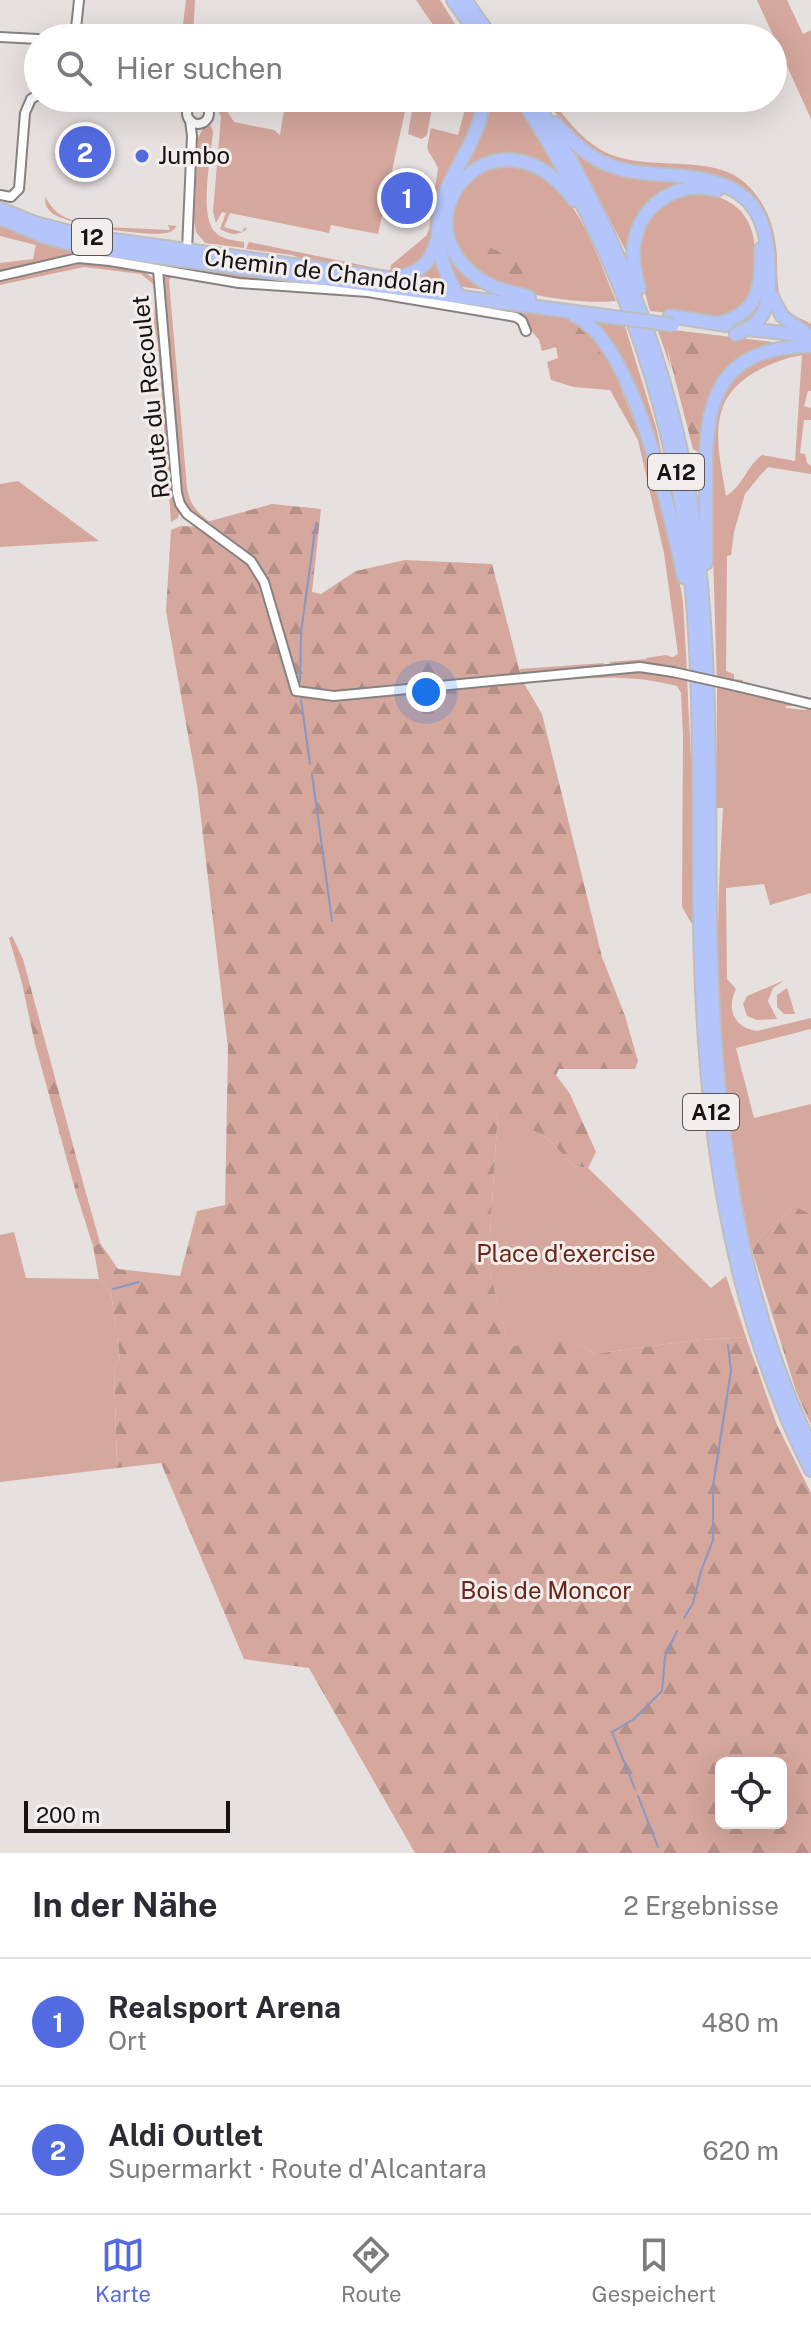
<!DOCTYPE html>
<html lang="de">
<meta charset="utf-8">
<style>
body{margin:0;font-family:"Public Sans",sans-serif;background:#f2f2f3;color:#2b2b33}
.controls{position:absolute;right:24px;bottom:24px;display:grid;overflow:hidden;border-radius:12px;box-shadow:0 8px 32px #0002}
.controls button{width:72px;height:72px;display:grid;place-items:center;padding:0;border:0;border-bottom:2px solid #e1e1e2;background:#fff;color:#2b2b33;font:40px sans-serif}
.scale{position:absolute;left:24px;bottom:20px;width:206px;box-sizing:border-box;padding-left:8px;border:4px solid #161413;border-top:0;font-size:22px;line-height:28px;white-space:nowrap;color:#161413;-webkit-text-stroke:6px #f3eeec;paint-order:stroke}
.you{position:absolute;left:426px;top:692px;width:28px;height:28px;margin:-20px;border:6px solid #fff;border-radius:50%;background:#1a73e8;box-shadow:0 0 0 12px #1a73e833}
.badge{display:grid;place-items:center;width:52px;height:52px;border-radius:50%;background:#526be0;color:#fff;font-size:26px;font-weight:700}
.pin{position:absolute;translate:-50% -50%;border:4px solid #fff;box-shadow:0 2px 8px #0006}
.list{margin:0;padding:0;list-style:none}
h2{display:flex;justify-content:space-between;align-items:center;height:104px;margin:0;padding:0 32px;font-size:34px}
h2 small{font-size:26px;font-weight:400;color:#7c7c81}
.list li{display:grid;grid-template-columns:52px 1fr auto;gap:24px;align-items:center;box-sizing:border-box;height:128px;padding:0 32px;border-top:2px solid #e1e1e2}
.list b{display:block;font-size:30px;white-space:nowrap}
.list p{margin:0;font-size:26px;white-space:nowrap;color:#7c7c81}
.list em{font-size:26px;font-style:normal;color:#7c7c81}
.icon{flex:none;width:44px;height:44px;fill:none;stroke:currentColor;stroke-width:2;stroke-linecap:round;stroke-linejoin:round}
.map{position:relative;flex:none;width:811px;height:1853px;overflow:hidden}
.search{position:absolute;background:#fff;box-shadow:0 8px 32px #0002;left:24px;right:24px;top:24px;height:88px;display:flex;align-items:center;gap:20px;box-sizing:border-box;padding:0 28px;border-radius:44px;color:#7c7c81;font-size:30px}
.sheet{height:360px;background:#fff}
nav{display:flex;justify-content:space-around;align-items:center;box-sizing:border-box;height:112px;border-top:2px solid #e1e1e2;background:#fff;font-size:22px;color:#7c7c81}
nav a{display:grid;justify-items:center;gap:4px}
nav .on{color:#526be0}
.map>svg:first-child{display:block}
.green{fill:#d5a79d;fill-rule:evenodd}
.forest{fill:url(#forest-firs);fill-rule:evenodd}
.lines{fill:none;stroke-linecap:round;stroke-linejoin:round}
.stream{stroke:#8897c5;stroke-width:2}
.minor-casing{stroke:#878281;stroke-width:12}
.highway-casing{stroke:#bebdbd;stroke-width:16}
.minor{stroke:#fff;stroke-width:8}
.highway{stroke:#b4c5fb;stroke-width:12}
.minor-bridge-casing{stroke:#878281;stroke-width:12;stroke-linecap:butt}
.highway-bridge-casing{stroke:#bebdbd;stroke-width:16;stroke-linecap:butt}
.minor-bridge{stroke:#fff;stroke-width:8}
.highway-bridge{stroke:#b4c5fb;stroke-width:12}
.poi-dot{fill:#526be0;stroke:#f3eeec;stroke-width:3}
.labels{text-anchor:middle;stroke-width:6;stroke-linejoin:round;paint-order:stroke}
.shield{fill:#f3eeec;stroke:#585554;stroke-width:2}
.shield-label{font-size:22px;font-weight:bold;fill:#161413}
.poi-label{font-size:24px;fill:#161413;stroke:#f3eeec;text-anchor:start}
.street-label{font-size:24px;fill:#161413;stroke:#f3eeec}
.park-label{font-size:24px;fill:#692518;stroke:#f3eeec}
</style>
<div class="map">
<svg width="811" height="1853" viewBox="0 0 811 1853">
<defs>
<pattern id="forest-firs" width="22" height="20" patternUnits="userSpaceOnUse" patternTransform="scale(2)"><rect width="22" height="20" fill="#d5a79d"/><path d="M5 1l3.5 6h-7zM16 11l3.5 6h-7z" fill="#b68f86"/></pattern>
</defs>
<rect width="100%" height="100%" fill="#e6e0df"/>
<g class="green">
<path d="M186,0H195L193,38H191L190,32H182Z"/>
<path d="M416,0H440L464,38H442Z"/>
<path d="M757,0H787L803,34L811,30V119Z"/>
<path d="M208,98L220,100L234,122L274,130L280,135L286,98H408L378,234L331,225L329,233L230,213L224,227L242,232L245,227L247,229C238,236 230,235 220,229L226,213L222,212L216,223L213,212L221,117L216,105Z"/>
<path d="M414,98H430L433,103L427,135L422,139L408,134Z"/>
<path d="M463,98H479L478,109L422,265L393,274L315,264L292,255L246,249L249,242L390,271L391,265L426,236L429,230L438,168C426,143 425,158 431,128L458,135L464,113Z"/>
<path d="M487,98H513L564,180C548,173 536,159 515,157C464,153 428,209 452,254C462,272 481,279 492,291L457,286C449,277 445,263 443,251C433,187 483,158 487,98Z"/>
<path d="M544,98H550C565,117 580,138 601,150C643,174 710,152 744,182C764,200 773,221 776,247C779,266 773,297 789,312C795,317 805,320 811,324V331C758,307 783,265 768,223C763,211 754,202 746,193L616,163C583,149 565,126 544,98Z"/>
<path d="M205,125L211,126L213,132C211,154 199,216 215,232C223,240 233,240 244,242V248L205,243L196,232L194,220L198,138Z"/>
<path d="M570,142C587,158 605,168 629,173C697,189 764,166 766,266C766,287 769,309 751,323L737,321C755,310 760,295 762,274C764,255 766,238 756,220C734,178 672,171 643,212C633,226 634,243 629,257Z"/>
<path d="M517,164C576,181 594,250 616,301C580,305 495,294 470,266C429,220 459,167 517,164Z"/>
<path d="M690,192C758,195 762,244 750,299L727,319L650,311C635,260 626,209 690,192Z"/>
<path d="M45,196C57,220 72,221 97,223L98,221L105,227L170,230L168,225L177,226C173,230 173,231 167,233C148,237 67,225 52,213C46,208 45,204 45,196Z"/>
<path d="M0,222L59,247L104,255L567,316L589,329L611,364L654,470L674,550L683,602L687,672L644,663L614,666L609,662L673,657L678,654L664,553L638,440L610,390L574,387L551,380L547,362L558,358L556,347L542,351L539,340L526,324V316L368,290L265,284L111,258L0,272V263L33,259L36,245L0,236Z"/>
<path d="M437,254L447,282L413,277Z"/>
<path d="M78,262C101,263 140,261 155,281L180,509L178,518L171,522L158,344L154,326L155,297L153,284L141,274L84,267L0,285V278Z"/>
<path d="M167,274L206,280L171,276L169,281L187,488C190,505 197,512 211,523H203C191,513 184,505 180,489L163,280Z"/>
<path d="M589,319L624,323L656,427L679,535L669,500L599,328Z"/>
<path d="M657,328L780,343L751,353L704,420C698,402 698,374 705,356C708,348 715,342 721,336L667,348L671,369Z"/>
<path d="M811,350V391H808L804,406L811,408V420H804L800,453L805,454L807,463L811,466V474L767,467L745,494L734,532L731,555L727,556L726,671L734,674V679L743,680L742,684L804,706H786V708L805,710L811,707V893L770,905L764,884L726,888L727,979L736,989C726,1009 734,1028 757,1031L811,1018V1029L736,1048L754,1118L811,1104V1214L792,1207L751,1247C729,1143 717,1037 718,931C718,890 721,849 723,808H716L717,687L710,453L716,406L733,377L762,357ZM802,355L795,461L762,455C746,467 743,486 726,496C722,469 713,436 722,409C732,378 773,360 802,355Z"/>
<path d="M18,481L99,541L0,547V484Z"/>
<path d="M604,663L601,667L521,675L520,669Z"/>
<path d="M645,670L687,678L692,779L693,926L682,907L683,735L681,693L677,686C626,672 577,679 525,683L522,680Z"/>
<path d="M785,980L773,988L768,1001L777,1019L757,1020L747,1016L743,1004L747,996Z"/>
<path d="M787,988L795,1014H784L777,1007V995Z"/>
<path d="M498,1111L546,1137L574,1166L588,1168L711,1288L726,1276L746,1337L688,1341L595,1354L582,1346L567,1331L509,1349L488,1264Z"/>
<path d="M84,1186L100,1243L93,1246L75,1189Z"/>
<path d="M14,1232L26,1278L99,1279L111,1292L120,1359L114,1367L117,1468L0,1482V1235Z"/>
</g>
<g class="forest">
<path d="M484,245C505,253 516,264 538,265V273L511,277L506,267L480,255Z"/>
<path d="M544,313C591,319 604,361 623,398L618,396C597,359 587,335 545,320Z"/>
<path d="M681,333L722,336C692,361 702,389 704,423C705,433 702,444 701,454L693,449L667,348Z"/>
<path d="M768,457H771L772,463L742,494L739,488C746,475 754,464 768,457Z"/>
<path d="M272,504L321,509L312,592L321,594L356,571L405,560L492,564L522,680L542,714L602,957L625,1016L638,1061L635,1069H559L556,1075L570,1094L596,1152L588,1168L574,1166L546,1137L498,1112L488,1264L509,1348L567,1330L582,1346L595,1354L688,1341L746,1337L777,1425L811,1493V1853H415L309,1668L244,1659L161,1463L117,1468L114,1367L120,1359L111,1292L99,1279L93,1246L100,1243L118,1269L180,1276L197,1211L225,1205L228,1048L197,785L166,611L171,530L181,526L200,527L203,523ZM721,1763H781V1823H721Z"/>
<path d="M666,655L677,659L678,664L675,668L649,662L646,658Z"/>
<path d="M12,936L23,959L84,1186L75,1189L35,1044L22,983L9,938Z"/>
<path d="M793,1206L811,1214V1425L796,1391L751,1247Z"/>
</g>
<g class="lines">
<g class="stream">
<path d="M300,681L301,633L316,523"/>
<path d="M301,700L310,764"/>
<path d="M312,774L332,921"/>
<path d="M113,1289L139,1282"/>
<path d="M684,1618L693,1603L701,1571L713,1540V1486L731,1371L728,1345"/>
<path d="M635,1789L612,1732L634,1719L662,1691L665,1657L677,1631"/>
<path d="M638,1796L658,1847"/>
</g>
<defs>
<g id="minor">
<path d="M0,37L38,39"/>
<path d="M75,38L79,0"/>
<path d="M133,98L177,101L188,107"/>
<circle cx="198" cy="113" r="11"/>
<path d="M0,195L11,197L19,189L25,113L31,99L38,95"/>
<path d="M187,250L192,136L190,120"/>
<path d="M158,270L177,493L180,504L187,514L251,561L264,582L296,691L334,696L640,667L673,672"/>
<path d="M0,276L78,258L110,261L239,283L368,292L516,317L522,321L526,331"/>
<path d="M732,685L811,704"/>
</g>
<g id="highway">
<path d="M453,0L480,38"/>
<path d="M465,0L492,38"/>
<path d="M521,98C607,231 665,378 686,536C703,663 698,793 700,921C703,1110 725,1299 811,1470"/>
<path d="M533,98C622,237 680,391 698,556C712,677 708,799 710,921C713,1101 732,1282 811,1447"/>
<path d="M555,123C572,141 589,159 614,167C635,174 658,174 681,176C754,183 769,214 769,282C769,309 762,325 736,334"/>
<path d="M0,209L35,223L85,236L417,282"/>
<path d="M0,218L45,237L83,247L605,316"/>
<path d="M399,277C421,272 431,262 437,240"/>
<path d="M639,288C635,274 632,260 634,245C639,204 678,180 717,190"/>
<path d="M770,293L782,316L804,332"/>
<path d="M458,295C435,259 431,216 452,178C466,151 481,129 484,98"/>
<path d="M529,297C510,292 489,288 473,274C397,213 499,99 574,200"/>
<path d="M575,316C634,342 671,517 684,577"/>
<path d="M670,316L726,325"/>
<path d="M719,323C760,313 761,287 761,249"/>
<path d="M748,329L811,336"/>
<path d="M706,563C706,536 706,510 706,483C704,402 716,347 811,346"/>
</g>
</defs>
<use href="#minor" class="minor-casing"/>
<use href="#highway" class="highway-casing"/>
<use href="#minor" class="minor"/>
<use href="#highway" class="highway"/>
<defs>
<path id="minor-bridge" d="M673,672L732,685"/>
<path id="highway-bridge" d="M605,316L673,325"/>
</defs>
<use href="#minor-bridge" class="minor-bridge-casing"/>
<use href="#highway-bridge" class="highway-bridge-casing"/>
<use href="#minor-bridge" class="minor-bridge"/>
<use href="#highway-bridge" class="highway-bridge"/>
</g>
<circle class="poi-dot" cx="142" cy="156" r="8"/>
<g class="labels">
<g class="shield">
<rect x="72" y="219" width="40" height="36" rx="6"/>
<rect x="648" y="454" width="56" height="36" rx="6"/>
<rect x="683" y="1094" width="56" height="36" rx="6"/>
</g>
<g class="shield-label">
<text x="92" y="245">12</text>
<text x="676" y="480">A12</text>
<text x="711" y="1120">A12</text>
</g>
<g class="poi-label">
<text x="158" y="164">Jumbo</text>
</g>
<g class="street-label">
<text transform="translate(325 272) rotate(7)" y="8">Chemin de Chandolan</text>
<text transform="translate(151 397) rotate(-96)" y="8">Route du Recoulet</text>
</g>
<g class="park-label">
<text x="566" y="1262">Place d'exercise</text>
<text x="546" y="1599">Bois de Moncor</text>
</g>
</g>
</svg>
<div class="controls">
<button><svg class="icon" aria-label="locate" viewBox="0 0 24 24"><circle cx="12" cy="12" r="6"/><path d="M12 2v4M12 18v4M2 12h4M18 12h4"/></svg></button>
</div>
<div class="scale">200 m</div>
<div class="you"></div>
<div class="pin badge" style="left:407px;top:198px">1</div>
<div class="pin badge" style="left:85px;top:152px">2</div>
<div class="search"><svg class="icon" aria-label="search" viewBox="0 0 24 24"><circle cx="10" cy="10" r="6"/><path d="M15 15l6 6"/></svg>Hier suchen</div>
</div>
<section class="sheet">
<h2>In der Nähe<small>2 Ergebnisse</small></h2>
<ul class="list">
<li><span class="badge">1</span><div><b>Realsport Arena</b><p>Ort</p></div><em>480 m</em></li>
<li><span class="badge">2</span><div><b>Aldi Outlet</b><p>Supermarkt · Route d'Alcantara</p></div><em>620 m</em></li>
</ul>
</section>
<nav>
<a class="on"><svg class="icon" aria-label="map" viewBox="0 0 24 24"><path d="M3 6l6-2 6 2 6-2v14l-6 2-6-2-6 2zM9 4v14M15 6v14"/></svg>Karte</a>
<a><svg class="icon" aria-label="directions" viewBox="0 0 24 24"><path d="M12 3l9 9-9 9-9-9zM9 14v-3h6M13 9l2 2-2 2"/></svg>Route</a>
<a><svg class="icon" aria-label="saved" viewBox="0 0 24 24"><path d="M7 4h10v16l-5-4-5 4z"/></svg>Gespeichert</a>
</nav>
